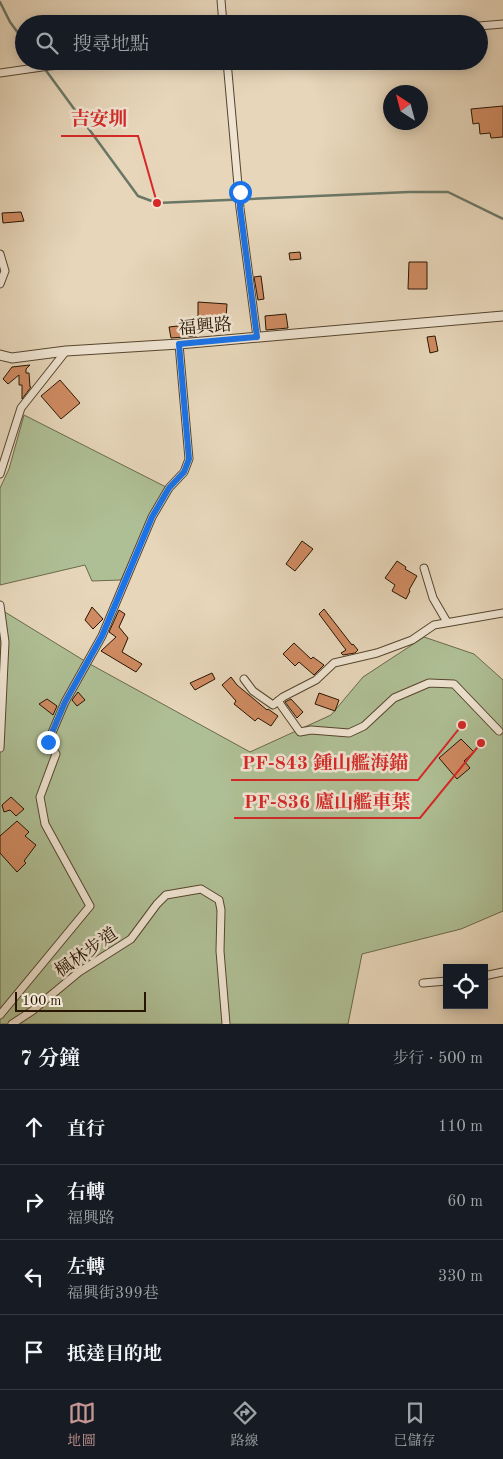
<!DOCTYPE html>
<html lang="zh-TW">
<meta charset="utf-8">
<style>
body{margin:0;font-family:"Old Standard TT","Noto Serif TC",serif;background:#242831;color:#f1f3f6}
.controls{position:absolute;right:15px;bottom:15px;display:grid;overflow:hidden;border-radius:0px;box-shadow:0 2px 12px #0003}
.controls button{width:45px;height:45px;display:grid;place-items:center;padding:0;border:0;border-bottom:1px solid #363941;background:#171b24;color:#f1f3f6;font:25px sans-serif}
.compass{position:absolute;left:383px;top:85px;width:45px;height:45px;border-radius:50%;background:#171b24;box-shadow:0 2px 12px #0003;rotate:324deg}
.scale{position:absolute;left:15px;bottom:12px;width:131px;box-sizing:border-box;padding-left:5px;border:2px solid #261500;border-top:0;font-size:14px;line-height:18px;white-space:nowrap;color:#261500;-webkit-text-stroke:4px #efe4d2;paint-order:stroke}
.stop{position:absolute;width:15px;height:15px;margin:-11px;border:4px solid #1a73e8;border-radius:50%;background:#fff}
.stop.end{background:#1a73e8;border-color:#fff;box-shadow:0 1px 5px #0008}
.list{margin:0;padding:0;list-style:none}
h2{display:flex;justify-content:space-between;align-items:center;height:65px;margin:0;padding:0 20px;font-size:21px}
h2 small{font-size:16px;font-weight:400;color:#9ea1a6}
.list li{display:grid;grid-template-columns:32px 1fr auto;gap:15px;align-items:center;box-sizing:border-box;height:75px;padding:0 20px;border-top:1px solid #363941}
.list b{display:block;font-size:19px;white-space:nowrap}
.list p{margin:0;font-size:16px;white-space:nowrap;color:#9ea1a6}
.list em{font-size:16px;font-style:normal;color:#9ea1a6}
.icon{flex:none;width:28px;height:28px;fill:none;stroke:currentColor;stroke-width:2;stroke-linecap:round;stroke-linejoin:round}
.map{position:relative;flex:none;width:503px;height:1024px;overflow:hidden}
.search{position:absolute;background:#171b24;box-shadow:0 2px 12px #0003;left:15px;right:15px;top:15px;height:55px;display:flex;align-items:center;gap:12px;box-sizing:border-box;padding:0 18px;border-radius:28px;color:#9ea1a6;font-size:19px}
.sheet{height:365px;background:#171b24}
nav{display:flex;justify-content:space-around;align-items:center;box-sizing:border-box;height:70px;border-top:1px solid #363941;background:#171b24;font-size:14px;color:#9ea1a6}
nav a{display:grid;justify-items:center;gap:2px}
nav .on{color:#c59692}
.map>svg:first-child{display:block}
.green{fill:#afbf95;stroke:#6a6a4a}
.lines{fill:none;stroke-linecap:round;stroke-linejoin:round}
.stream{stroke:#6a7767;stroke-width:2.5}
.building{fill:#d08b62;stroke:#261500}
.minor-casing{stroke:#56452e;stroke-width:9}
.tertiary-casing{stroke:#56452e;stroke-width:11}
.minor{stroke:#efe4d2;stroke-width:7}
.tertiary{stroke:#efe4d2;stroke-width:9}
.route{stroke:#1a73e8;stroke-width:6}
.labels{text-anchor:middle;stroke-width:5;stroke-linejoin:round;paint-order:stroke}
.street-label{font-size:18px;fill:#261500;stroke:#efe4d2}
.leader{fill:none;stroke:#d62828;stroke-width:2}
.callout-dot{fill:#d62828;stroke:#efe4d2;stroke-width:2}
.callout-label{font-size:19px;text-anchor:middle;font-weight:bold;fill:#d62828;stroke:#efe4d2;stroke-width:5;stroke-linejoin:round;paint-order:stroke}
</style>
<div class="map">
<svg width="503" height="1024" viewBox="0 0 503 1024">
<rect width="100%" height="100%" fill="#e7d6ba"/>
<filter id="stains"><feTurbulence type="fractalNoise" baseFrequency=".004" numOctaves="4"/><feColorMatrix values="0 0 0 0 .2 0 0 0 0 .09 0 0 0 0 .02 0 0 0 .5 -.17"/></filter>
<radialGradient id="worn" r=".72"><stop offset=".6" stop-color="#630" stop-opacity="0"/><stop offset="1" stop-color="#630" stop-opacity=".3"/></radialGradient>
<g class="green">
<path d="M24,415L166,487L144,529L121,580L92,581L85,565L0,585V488L9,469Z"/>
<path d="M0,609L88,663L250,752L331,715L363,677L424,637L474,654L503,680V911L461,929L362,954L348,1024H0Z"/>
</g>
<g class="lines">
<g class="stream">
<path d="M0,2L10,22L24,41"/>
<path d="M39,61L138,196L157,203L409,192H448L503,219"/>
</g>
</g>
<g class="building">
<path d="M503,106V137L491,138L490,133L480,134L479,123L473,124L471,109Z"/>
<path d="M21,212L24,221L3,223L2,213Z"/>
<path d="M300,252L301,259L290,260L289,253Z"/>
<path d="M409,262H427V289H408Z"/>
<path d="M261,276L264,299L258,300L254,277Z"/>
<path d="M198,302L227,304L226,318L198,316Z"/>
<path d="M286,314L288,328L266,330L265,316Z"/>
<path d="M195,324L197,336L171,338L169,327Z"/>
<path d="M435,336L438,351L430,353L427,337Z"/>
<path d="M30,365L26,369V373H29L30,387H31L22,399V385H19V375L8,384L3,379L12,367Z"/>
<path d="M60,380L80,403L61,419L41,396Z"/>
<path d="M302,541L313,549L295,571L286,564Z"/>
<path d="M397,561L406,567L405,569L417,576L409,590L410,591L406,599L392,591L395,585L385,578Z"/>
<path d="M92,607L103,619L93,629L85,620Z"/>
<path d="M324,609L352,645L353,644L358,650L355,653L343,655L341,653L346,650L319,614Z"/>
<path d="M119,610L125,614L119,627L128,638L122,652L142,664L136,672L101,651L116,637L109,632Z"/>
<path d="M294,643L311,659L313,657L324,665L314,675L299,662L295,666L283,654Z"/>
<path d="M212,673L215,679L195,690L190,683Z"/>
<path d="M231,677L237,685L267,710L268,709L278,716L271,726L258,718L255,721L234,704L236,701L222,685Z"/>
<path d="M78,692L85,700L77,706L72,700Z"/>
<path d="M319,693L339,700L335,711L315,704Z"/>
<path d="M47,699L57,706L53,715L39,704Z"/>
<path d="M291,699L303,712L297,718L285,702Z"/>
<path d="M461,739L474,752L464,761L470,768L457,779L439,758Z"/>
<path d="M11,797L24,809L16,816L10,810L4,812L2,805Z"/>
<path d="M17,821L29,832L25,836L36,845L24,861L26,863L17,872L0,853V836Z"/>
</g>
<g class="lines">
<defs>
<g id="minor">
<path d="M221,0L223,24"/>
<path d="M479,26L503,24"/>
<path d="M227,61L240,208L257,337"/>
<path d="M0,73L49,66L103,61"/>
<path d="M0,254L5,271L0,284"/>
<path d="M0,474L21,408L66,351"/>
<path d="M424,568L433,598L447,622"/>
<path d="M0,605L5,642L0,748"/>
<path d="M244,679L253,691L273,705L283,697L316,680L334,663L377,653L412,640L434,625L503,613"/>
<path d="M278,701L300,732L311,730L349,733L364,726L394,698L429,683L454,684L499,731"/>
<path d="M484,976L503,972"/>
<path d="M423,983L447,981"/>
<path d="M0,1015L90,906L45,824L40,797L56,754L48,742L65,702L102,636L152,517L169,488L184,472L189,459L179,344"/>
<path d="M12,1024L32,1011L79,972L131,939L157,904L166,895L201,889L219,900L221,910L220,951L226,1024"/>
</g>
<path id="tertiary" d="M0,355L12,358L66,351L179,344L503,316"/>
</defs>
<use href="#minor" class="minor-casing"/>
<use href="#tertiary" class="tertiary-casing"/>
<use href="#minor" class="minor"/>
<use href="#tertiary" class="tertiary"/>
</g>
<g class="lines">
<path class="route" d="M48,742L65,702L102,636L152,517L169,488L184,472L189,459L179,344L257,337L240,208V192"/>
</g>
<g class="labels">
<g class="street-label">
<text transform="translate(205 326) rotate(-5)" y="6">福興路</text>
<text transform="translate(86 952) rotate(-35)" y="6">楓林步道</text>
</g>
</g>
<path class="leader" d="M157 203L138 136H61M462 725L418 780H231M481 743L420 818H234"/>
<g class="callout-dot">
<circle cx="157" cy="203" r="5"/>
<circle cx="462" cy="725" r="5"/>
<circle cx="481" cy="743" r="5"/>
</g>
<g class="callout-label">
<text x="99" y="125">吉安圳</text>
<text x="325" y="769">PF-843 鍾山艦海錨</text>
<text x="327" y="808">PF-836 廬山艦車葉</text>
</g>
<rect width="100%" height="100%" filter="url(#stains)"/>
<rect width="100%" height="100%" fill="url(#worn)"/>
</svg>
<div class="controls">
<button><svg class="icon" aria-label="locate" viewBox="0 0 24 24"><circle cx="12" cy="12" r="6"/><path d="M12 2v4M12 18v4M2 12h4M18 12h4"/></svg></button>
</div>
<svg class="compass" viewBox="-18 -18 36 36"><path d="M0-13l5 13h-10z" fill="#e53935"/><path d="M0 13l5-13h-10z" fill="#9ea1a6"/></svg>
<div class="scale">100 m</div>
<div class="stop" style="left:240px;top:192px"></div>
<div class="stop end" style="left:48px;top:742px"></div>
<div class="search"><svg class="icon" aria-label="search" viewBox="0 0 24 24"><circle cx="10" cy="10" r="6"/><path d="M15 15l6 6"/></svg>搜尋地點</div>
</div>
<section class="sheet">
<h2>7 分鐘<small>步行 · 500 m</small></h2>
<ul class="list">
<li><svg class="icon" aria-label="ahead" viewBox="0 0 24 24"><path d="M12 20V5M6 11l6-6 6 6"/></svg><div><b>直行</b></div><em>110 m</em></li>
<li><svg class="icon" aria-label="right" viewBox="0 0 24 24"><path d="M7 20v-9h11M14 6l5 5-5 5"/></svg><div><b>右轉</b><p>福興路</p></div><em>60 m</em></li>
<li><svg class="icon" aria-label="left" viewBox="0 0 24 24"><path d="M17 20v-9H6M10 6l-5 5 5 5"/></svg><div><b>左轉</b><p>福興街399巷</p></div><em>330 m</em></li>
<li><svg class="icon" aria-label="arrive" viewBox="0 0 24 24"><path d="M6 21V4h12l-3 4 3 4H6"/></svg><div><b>抵達目的地</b></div></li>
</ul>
</section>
<nav>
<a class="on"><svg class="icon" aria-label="map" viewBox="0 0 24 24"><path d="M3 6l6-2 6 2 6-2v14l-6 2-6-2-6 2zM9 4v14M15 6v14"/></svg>地圖</a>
<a><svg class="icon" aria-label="directions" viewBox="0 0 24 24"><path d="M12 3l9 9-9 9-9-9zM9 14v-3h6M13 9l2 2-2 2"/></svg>路線</a>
<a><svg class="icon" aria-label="saved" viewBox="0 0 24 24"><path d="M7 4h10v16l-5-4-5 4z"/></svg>已儲存</a>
</nav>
